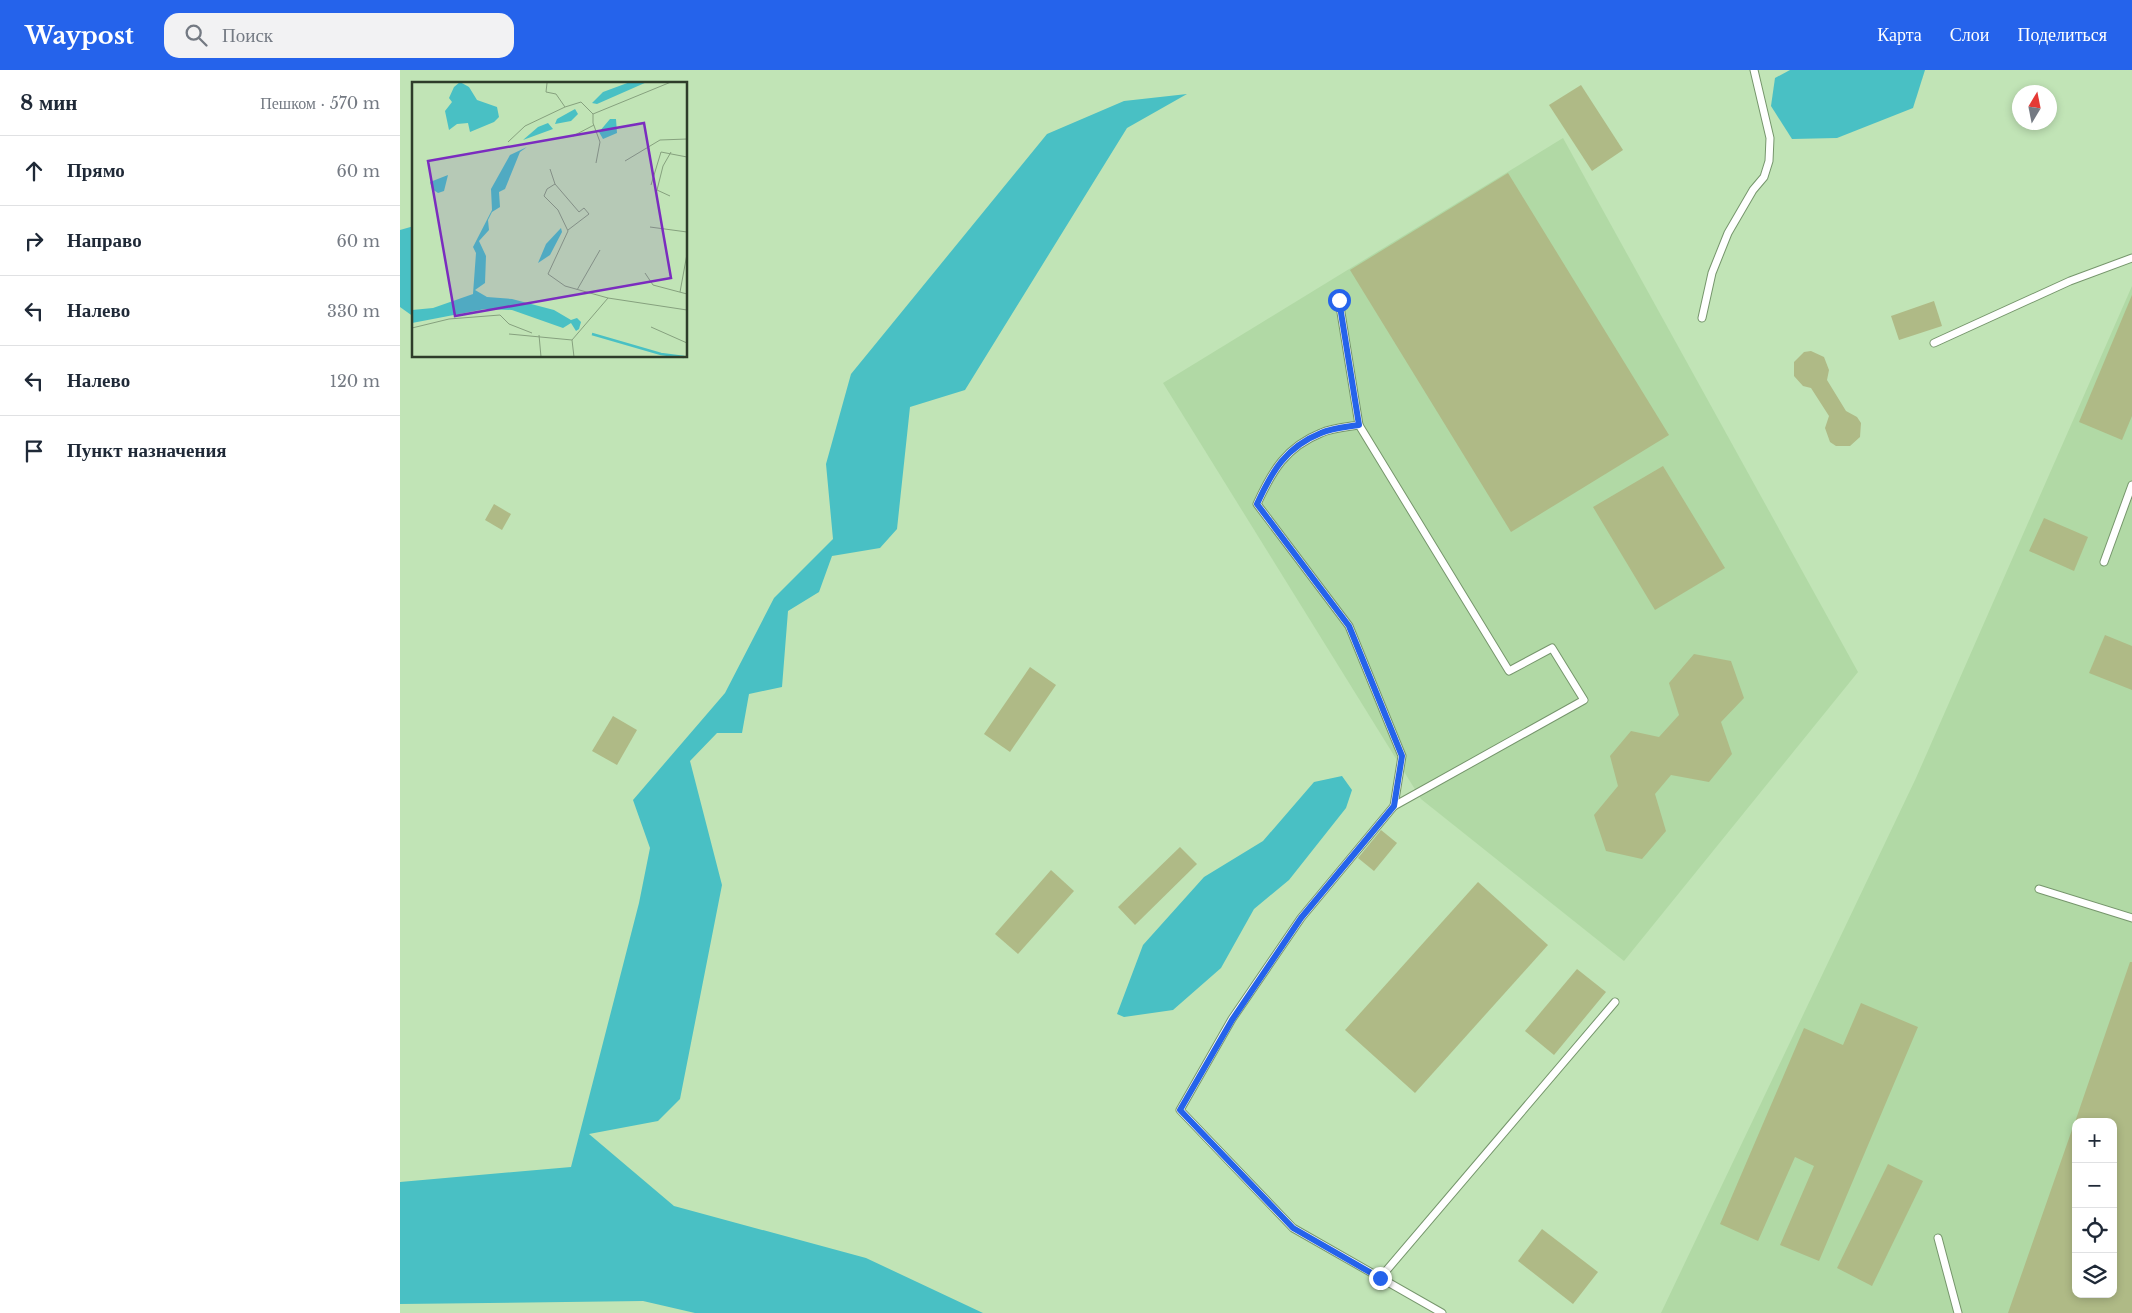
<!DOCTYPE html>
<html lang="ru">
<meta charset="utf-8">
<style>
body{margin:0;font-family:"Libre Baskerville",serif;background:#f2f2f3;color:#1f2937}
.controls{position:absolute;right:15px;bottom:15px;display:grid;overflow:hidden;border-radius:10px;box-shadow:0 2px 8px #0003}
.controls button{width:45px;height:45px;display:grid;place-items:center;padding:0;border:0;border-bottom:1px solid #e0e1e3;background:#fff;color:#1f2937;font:25px sans-serif}
.compass{position:absolute;left:1612px;top:15px;width:45px;height:45px;border-radius:50%;background:#fff;box-shadow:0 2px 8px #0003;rotate:10deg}
.stop{position:absolute;width:15px;height:15px;margin:-11px;border:4px solid #2563eb;border-radius:50%;background:#fff}
.stop.end{background:#2563eb;border-color:#fff;box-shadow:0 1px 5px #0008}
.list{margin:0;padding:0;list-style:none}
h2{display:flex;justify-content:space-between;align-items:center;height:65px;margin:0;padding:0 20px;font-size:21px}
h2 small{font-size:16px;font-weight:400;color:#747a83}
.list li{display:grid;grid-template-columns:32px 1fr auto;gap:15px;align-items:center;box-sizing:border-box;height:70px;padding:0 20px;border-top:1px solid #e0e1e3}
.list b{display:block;font-size:19px;white-space:nowrap}
.list em{font-size:16px;font-style:normal;color:#747a83}
.icon{flex:none;width:28px;height:28px;fill:none;stroke:currentColor;stroke-width:2;stroke-linecap:round;stroke-linejoin:round}
.map{position:relative;flex:none;width:1732px;height:1243px;overflow:hidden}
header{display:flex;align-items:center;gap:30px;box-sizing:border-box;height:70px;padding:0 25px;background:#2563eb;color:#fff}
header strong{font-size:24px}
nav{display:flex;gap:28px;margin-inline-start:auto;font-size:18px}
.search{width:350px;height:45px;background:#f2f2f3;display:flex;align-items:center;gap:12px;box-sizing:border-box;padding:0 18px;border-radius:15px;color:#747a83;font-size:19px}
main{display:flex}
aside{flex:1;background:#fff}
.map>svg:first-child{display:block}
.built{fill:#b1d9a5;fill-rule:evenodd}
.water{fill:#49c0c4}
.building{fill:#afba86}
.lines{fill:none;stroke-linecap:round;stroke-linejoin:round}
.service-casing{stroke:#76966c;stroke-width:9}
.service{stroke:#fff;stroke-width:7}
.route{stroke:#2563eb;stroke-width:6}
.inset-river{fill:none;stroke:#49c0c4;stroke-width:2.5}
.inset-road{fill:none;stroke:#86a17e;stroke-width:1}
.view{fill:#7b2cbf;fill-opacity:0.15;stroke:#7b2cbf;stroke-width:2.5}
.inset-edge{fill:none;stroke:#2e3c2a;stroke-width:2.5}
</style>
<header>
<strong>Waypost</strong>
<div class="search"><svg class="icon" aria-label="search" viewBox="0 0 24 24"><circle cx="10" cy="10" r="6"/><path d="M15 15l6 6"/></svg>Поиск</div>
<nav><a>Карта</a><a>Слои</a><a>Поделиться</a></nav>
</header>
<main>
<aside>
<h2>8 мин<small>Пешком · 570 m</small></h2>
<ul class="list">
<li><svg class="icon" aria-label="ahead" viewBox="0 0 24 24"><path d="M12 20V5M6 11l6-6 6 6"/></svg><div><b>Прямо</b></div><em>60 m</em></li>
<li><svg class="icon" aria-label="right" viewBox="0 0 24 24"><path d="M7 20v-9h11M14 6l5 5-5 5"/></svg><div><b>Направо</b></div><em>60 m</em></li>
<li><svg class="icon" aria-label="left" viewBox="0 0 24 24"><path d="M17 20v-9H6M10 6l-5 5 5 5"/></svg><div><b>Налево</b></div><em>330 m</em></li>
<li><svg class="icon" aria-label="left" viewBox="0 0 24 24"><path d="M17 20v-9H6M10 6l-5 5 5 5"/></svg><div><b>Налево</b></div><em>120 m</em></li>
<li><svg class="icon" aria-label="arrive" viewBox="0 0 24 24"><path d="M6 21V4h12l-3 4 3 4H6"/></svg><div><b>Пункт назначения</b></div></li>
</ul>
</aside>
<div class="map">
<svg width="1732" height="1243" viewBox="0 0 1732 1243">
<rect width="100%" height="100%" fill="#c1e4b6"/>
<g class="built">
<path d="M1163,68L1458,602L1224,891L1021,729L763,313Z"/>
<path d="M1732,216V1243H1261L1516,708ZM1676,1052H1713V1224H1676Z"/>
</g>
<g class="water">
<path d="M1390,0H1525L1513,38L1437,68L1392,69L1371,36L1375,8Z"/>
<path d="M787,24L727,58L565,320L510,337L497,459L480,478L432,486L419,522L388,541L382,617L349,624L342,663H317L290,691L322,815L280,1029L258,1051L189,1064L274,1136L466,1188L583,1243H295L243,1231L0,1234V1112L171,1097L239,833L250,778L233,730L325,623L374,528L433,469L426,394L451,304L647,64L724,31Z"/>
<path d="M14,156V247L0,237V160Z"/>
<path d="M942,706L952,720L946,738L889,810L854,839L821,898L773,940L724,947L717,944L743,875L804,807L863,771L914,712Z"/>
</g>
<g class="building">
<path d="M1181,15L1223,80L1192,101L1149,35Z"/>
<path d="M1108,103L1269,365L1111,462L950,200Z"/>
<path d="M1732,225V346L1722,370L1679,352Z"/>
<path d="M1534,231L1542,256L1499,270L1491,246Z"/>
<path d="M1411,281L1424,287L1429,300L1427,310L1446,341L1457,347L1461,353L1460,367L1450,376H1436L1430,372L1425,358L1429,346L1411,318L1403,316L1394,306V292L1404,282Z"/>
<path d="M1263,396L1325,498L1255,540L1193,437Z"/>
<path d="M94,434L111,444L102,460L85,450Z"/>
<path d="M1644,448L1688,467L1674,501L1629,481Z"/>
<path d="M1705,565L1732,576V620L1689,603Z"/>
<path d="M1294,584L1331,591L1344,628L1321,652L1332,684L1309,712L1271,705L1255,724L1266,761L1242,789L1206,781L1194,745L1218,716L1210,686L1231,661L1259,667L1279,645L1269,613Z"/>
<path d="M630,597L656,615L610,682L584,664Z"/>
<path d="M213,646L237,660L217,695L192,681Z"/>
<path d="M981,760L997,773L974,801L958,788Z"/>
<path d="M780,777L797,794L735,855L718,837Z"/>
<path d="M651,800L674,821L618,884L595,864Z"/>
<path d="M1078,812L1148,875L1015,1023L945,960Z"/>
<path d="M1730,892H1732V1243H1608L1674,1054H1676V1224H1713V1052H1675Z"/>
<path d="M1177,899L1206,922L1154,985L1125,961Z"/>
<path d="M1461,933L1518,957L1419,1191L1380,1175L1414,1096L1395,1087L1358,1171L1320,1154L1404,958L1443,975Z"/>
<path d="M1488,1094L1523,1111L1472,1216L1437,1198Z"/>
<path d="M1142,1159L1198,1202L1173,1234L1118,1191Z"/>
</g>
<g class="lines">
<defs>
<g id="service">
<path d="M939,230L959,355C947,357 932,358 921,363C886,377 872,401 857,434L949,556L1002,686L994,736L901,848L832,949L780,1040L893,1158L1042,1243"/>
<path d="M1302,248L1312,203L1328,163L1353,120L1364,107L1369,91L1370,68L1354,0"/>
<path d="M1534,273L1670,211L1732,188"/>
<path d="M959,355L1109,601L1152,578L1184,630L994,736"/>
<path d="M1704,492L1732,415"/>
<path d="M1639,819L1732,848"/>
<path d="M1538,1168L1558,1243"/>
<path d="M980,1208L1215,932"/>
</g>
</defs>
<use href="#service" class="service-casing"/>
<use href="#service" class="service"/>
</g>
<g class="lines">
<path class="route" d="M939,230L959,355C947,357 932,358 921,363C886,377 872,401 857,434L949,556L1002,686L994,736L901,848L832,950L780,1040L893,1158L980,1208"/>
</g>
<g transform="translate(12 12)">
<rect width="275" height="275" fill="#c1e4b6"/>
<path d="M48,0L57,5L65,18L85,25L87,35L82,40L58,50L56,41L45,42L37,48L33,29L40,20L37,16L42,5ZM218,0H235L185,22L180,21L191,10ZM163,27L166,32L159,39L143,42L145,37ZM198,37H204L205,51L191,57L187,50ZM136,41L141,47L111,58L126,45ZM115,65L108,70L93,107L87,110L88,125L80,130L76,138L77,148L67,159L74,174L73,201L63,208L75,215L100,217L142,228L159,238L165,236L169,240L167,247L164,249L159,241L151,246L100,228L73,227L0,241V228L21,226L61,212L64,171L61,165L80,128L79,107L98,73ZM36,93L32,109L26,111L20,107L18,100ZM149,146L150,150L138,173L126,181L134,162Z" fill="#49c0c4"/>
<path class="inset-river" d="M180,252L249,272L272,275"/>
<path class="inset-road" d="M135,1L134,10L144,12L153,25M161,54L182,43M96,60L113,44L153,25L169,20L181,32M213,79L248,58L275,57M184,81L188,60L181,41V32L259,0M138,87L143,102L135,107L132,114L146,128L156,149L136,192L153,204L196,216M143,102L167,130L172,126L177,132L156,148M239,103L249,70L275,75M258,114L245,108L251,84L259,70M238,145L275,150M233,191L241,203L275,212M165,208L188,168M268,210L275,172M239,245L275,261M0,246L37,237L88,233L97,242L120,251M97,252L160,258L196,216L275,228M127,253L129,275M160,258L162,275"/>
<path class="view" d="M232,41L259,196L43,234L16,79Z"/>
<rect width="275" height="275" class="inset-edge"/>
</g>
</svg>
<div class="controls">
<button>+</button>
<button>−</button>
<button><svg class="icon" aria-label="locate" viewBox="0 0 24 24"><circle cx="12" cy="12" r="6"/><path d="M12 2v4M12 18v4M2 12h4M18 12h4"/></svg></button>
<button><svg class="icon" aria-label="layers" viewBox="0 0 24 24"><path d="M12 4l9 5-9 5-9-5zM3 14l9 5 9-5"/></svg></button>
</div>
<svg class="compass" viewBox="-18 -18 36 36"><path d="M0-13l5 13h-10z" fill="#e53935"/><path d="M0 13l5-13h-10z" fill="#747a83"/></svg>
<div class="stop" style="left:939px;top:230px"></div>
<div class="stop end" style="left:980px;top:1208px"></div>
</div>
</main>
